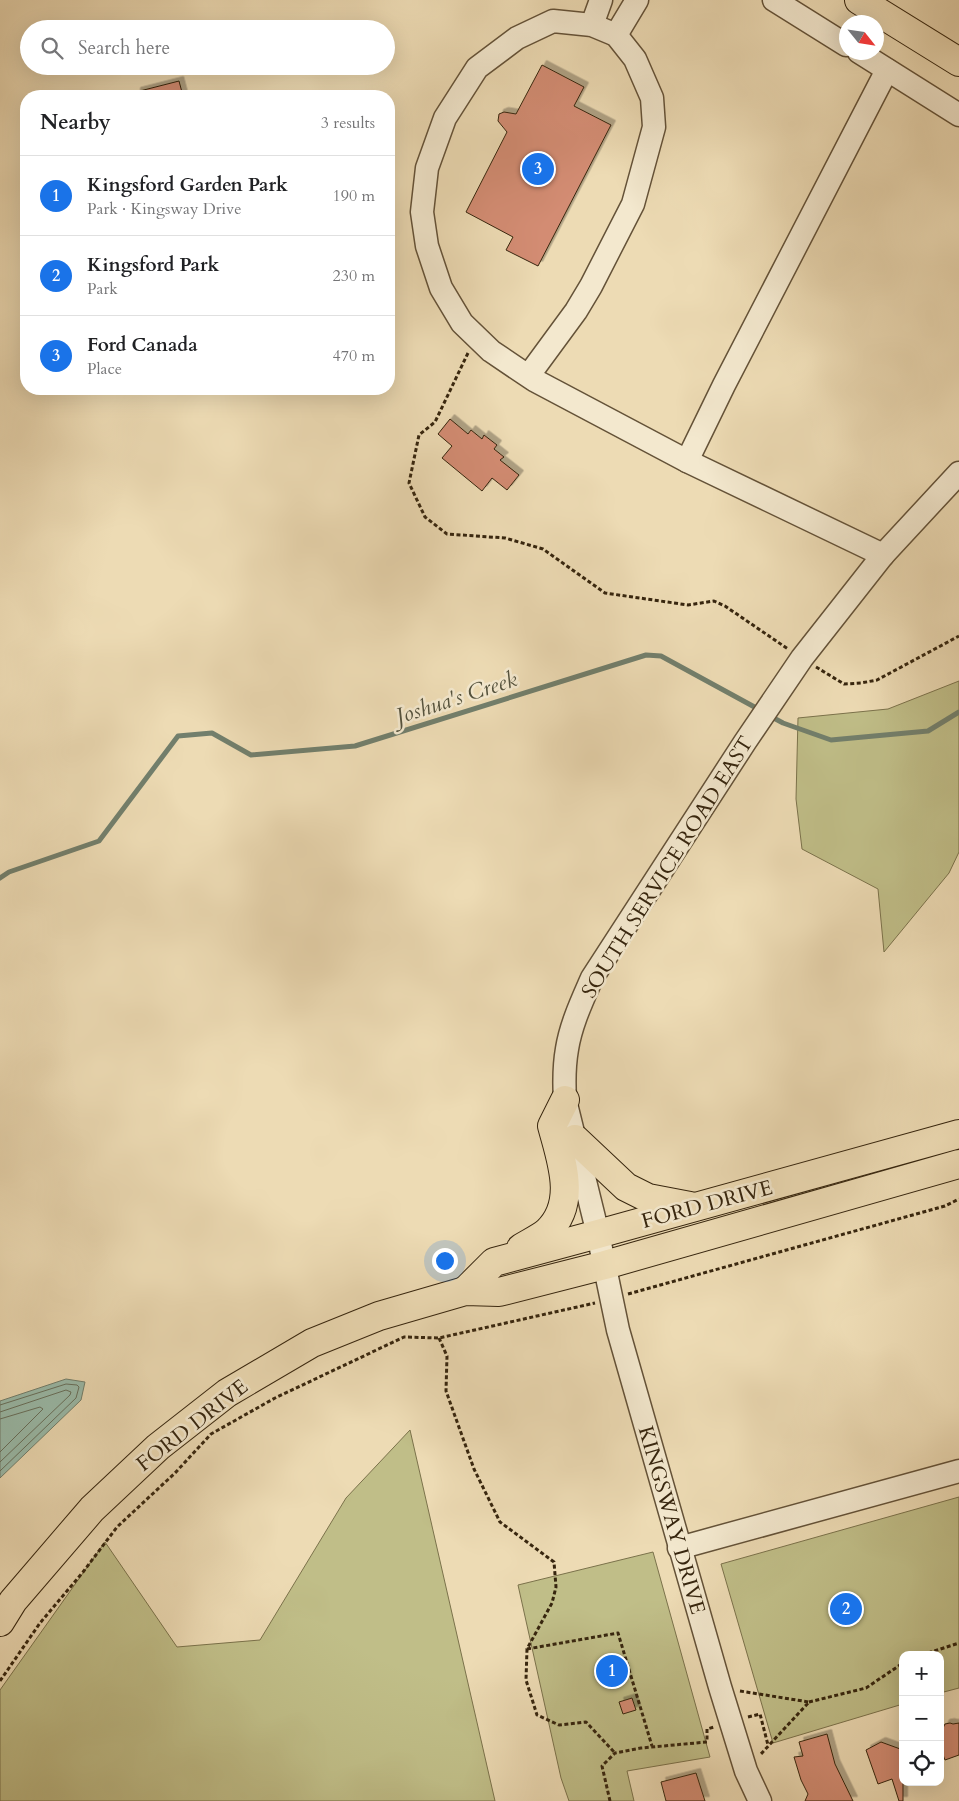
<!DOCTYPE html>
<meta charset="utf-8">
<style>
body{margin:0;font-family:Cardo,serif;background:#f6f6f6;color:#202124}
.controls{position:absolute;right:15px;bottom:15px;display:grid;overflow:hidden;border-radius:10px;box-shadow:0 5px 20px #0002}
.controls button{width:45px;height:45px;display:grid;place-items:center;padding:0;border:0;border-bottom:1px solid #e0e0e0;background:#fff;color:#202124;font:25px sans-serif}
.compass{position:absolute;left:839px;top:15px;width:45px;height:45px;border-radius:50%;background:#fff;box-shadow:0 5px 20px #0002;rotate:120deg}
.you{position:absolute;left:444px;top:1260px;width:18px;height:18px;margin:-12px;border:4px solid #fff;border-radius:50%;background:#1a73e8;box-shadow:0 0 0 8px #1a73e833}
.badge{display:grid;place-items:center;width:32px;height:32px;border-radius:50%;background:#1a73e8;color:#fff;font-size:16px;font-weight:700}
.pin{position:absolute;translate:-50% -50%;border:2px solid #fff;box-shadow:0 1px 5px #0006}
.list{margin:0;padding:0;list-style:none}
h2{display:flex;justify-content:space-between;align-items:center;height:65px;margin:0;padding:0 20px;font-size:21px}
h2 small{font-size:16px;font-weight:400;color:#757577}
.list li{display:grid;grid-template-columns:32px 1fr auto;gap:15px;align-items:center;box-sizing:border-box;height:80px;padding:0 20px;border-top:1px solid #e0e0e0}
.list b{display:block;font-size:19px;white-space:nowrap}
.list p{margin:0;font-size:16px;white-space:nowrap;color:#757577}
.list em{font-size:16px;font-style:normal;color:#757577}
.icon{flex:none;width:28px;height:28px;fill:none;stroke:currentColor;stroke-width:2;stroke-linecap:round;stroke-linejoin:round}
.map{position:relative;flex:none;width:959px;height:1801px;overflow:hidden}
.search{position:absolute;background:#fff;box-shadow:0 5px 20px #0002;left:20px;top:20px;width:375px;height:55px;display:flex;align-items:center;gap:12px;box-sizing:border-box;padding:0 18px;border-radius:28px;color:#757577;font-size:19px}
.panel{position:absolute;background:#fff;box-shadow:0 5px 20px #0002;left:20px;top:90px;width:375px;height:305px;border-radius:20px}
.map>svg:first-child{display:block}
.green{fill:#c0be88;stroke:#7b724b}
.water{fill:#9abbaa;stroke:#727f6c}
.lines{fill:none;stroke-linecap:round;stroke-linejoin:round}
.shore{stroke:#68705c;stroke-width:1}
.stream{stroke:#727f6c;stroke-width:5}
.building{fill:#d38c73;stroke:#36250e;filter:url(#shadow)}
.minor-casing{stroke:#645238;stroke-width:25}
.major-casing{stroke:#36250e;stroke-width:30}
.highway-casing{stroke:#36250e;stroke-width:30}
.path{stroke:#36250e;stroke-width:3;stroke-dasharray:4 2.5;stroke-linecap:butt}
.minor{stroke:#f3e8ce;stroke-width:22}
.major{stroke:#eddbb4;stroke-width:28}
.highway{stroke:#eddbb4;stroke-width:28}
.labels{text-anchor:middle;stroke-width:5;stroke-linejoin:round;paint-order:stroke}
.street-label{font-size:21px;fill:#36250e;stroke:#f3e8ce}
.water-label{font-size:22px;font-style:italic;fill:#54523d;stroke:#f3e8ce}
</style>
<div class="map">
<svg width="959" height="1801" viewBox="0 0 959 1801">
<defs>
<filter id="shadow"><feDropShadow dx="4.5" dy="-4.5" stdDeviation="0" flood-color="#0004"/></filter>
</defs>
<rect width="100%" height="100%" fill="#eddbb4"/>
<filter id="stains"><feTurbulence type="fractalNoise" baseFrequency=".004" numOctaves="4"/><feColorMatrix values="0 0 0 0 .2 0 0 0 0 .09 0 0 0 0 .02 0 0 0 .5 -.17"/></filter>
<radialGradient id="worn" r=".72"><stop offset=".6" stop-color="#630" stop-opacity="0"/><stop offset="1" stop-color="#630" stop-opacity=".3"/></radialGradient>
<g class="green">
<path d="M959,681V852L949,873L884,952L878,889L802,849L796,799L798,718L888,709Z"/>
<path d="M410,1430L495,1801H0V1690L105,1542L177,1647L260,1640L346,1498Z"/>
<path d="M959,1497V1688L940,1693V1655H903V1704L773,1743L721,1564Z"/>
<path d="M653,1552L710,1757L627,1771L634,1801H569L561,1778L518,1585Z"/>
</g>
<path class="water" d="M66,1379L85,1382L81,1400L0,1478V1401Z"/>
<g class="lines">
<g class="shore">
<path d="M0,1405L66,1384L77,1385L79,1387L76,1398L0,1471"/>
<path d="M0,1412L66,1390L71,1392L70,1395L0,1462"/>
<path d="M0,1419L40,1407L43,1409L0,1452"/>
</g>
<g class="stream">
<path d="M770,716L783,723L831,740L928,731L959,712"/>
<path d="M0,878L9,872L99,841L178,736L212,733L251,755L355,746L646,655L661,656L760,710"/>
</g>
</g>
<g class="building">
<path d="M542,65L584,87L574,106L611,125L538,266L506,250L513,237L466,212L507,132L498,121L499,114L504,112L516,114Z"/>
<path d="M179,81L183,96H136V92Z"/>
<path d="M450,419L468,434L471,430L482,439L484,435L497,445L494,449L504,457L500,460L519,475L507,490L492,478L482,491L442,458L452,446L438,434Z"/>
<path d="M632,1698L636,1710L623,1714L619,1702Z"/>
<path d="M950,1723L953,1724L959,1723V1755L945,1760L940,1747V1729L943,1728L945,1724Z"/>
<path d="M827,1734L835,1764L853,1801H805L808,1794L801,1780L794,1757L803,1756L799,1742Z"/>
<path d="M881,1742L903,1750V1801H899L892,1779L878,1784L866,1750Z"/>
<path d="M696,1773L705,1801H666L661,1782Z"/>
</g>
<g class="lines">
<defs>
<g id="minor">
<path d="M774,0L846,45"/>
<path d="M592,25L601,0"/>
<path d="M616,35L637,0"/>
<path d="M859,52L959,115"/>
<path d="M529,375L576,311L591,286L633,204L654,127L652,98L635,59L616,35L592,25L553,21L517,38L477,68L445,118L427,168L422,212L427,246L441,288L462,323L491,351L534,380L687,461L883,555"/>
<path d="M687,461L724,385L887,70"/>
<path d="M679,1548L959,1471"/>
<path d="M760,1801L746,1771L720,1687L618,1330L598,1234L565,1100C564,1083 564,1066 567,1049C571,1024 582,1001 592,978L745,742L802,658L883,555L959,473"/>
</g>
<g id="major">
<path d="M575,1139L626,1187L648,1198L690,1206"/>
<path d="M521,1248C529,1243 540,1238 547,1232C578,1203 561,1160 552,1126L565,1100"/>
<path d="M465,1291L494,1262L598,1234L959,1134"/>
<path d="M0,1622L13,1601L92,1509L158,1447L227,1393L312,1343L379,1316L465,1291L499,1292L605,1265L959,1164"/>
</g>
<path id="highway" d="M859,0L959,62"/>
</defs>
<use href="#minor" class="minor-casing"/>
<use href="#major" class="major-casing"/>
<use href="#highway" class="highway-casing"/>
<g class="path">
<path d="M468,353L435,422L419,435L409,483L425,517L447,534L505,538L543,549L605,593L688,605L714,601L725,606L788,649"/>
<path d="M816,667L844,684L861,683L877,680L959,636"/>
<path d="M628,1294L945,1206L959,1199"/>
<path d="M439,1338L447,1356L446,1391L474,1469L500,1522L554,1562L556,1587L552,1603L527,1649L526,1680L537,1715L559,1725L586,1722L615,1753"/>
<path d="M527,1649L618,1633L652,1746"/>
<path d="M922,1655L959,1643"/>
<path d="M0,1681L40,1623L83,1572L117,1527L175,1473L211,1434L275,1398L404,1337L439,1338L595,1303"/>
<path d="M740,1691L809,1702L760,1755"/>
<path d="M809,1702L866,1688L903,1663"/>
<path d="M748,1717L760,1714L768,1745"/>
<path d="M610,1801L602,1766L615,1753L641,1748L707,1742V1729L714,1727"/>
</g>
<use href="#minor" class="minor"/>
<use href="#major" class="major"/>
<use href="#highway" class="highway"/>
</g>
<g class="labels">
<g class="street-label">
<text transform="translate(667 867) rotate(-58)" y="7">SOUTH SERVICE ROAD EAST</text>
<text transform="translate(707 1204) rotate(-15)" y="7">FORD DRIVE</text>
<text transform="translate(192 1425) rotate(-38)" y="7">FORD DRIVE</text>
<text transform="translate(672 1520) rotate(74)" y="7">KINGSWAY DRIVE</text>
</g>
<g class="water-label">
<text transform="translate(456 697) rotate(-18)" y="8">Joshua's Creek</text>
</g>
</g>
<rect width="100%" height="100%" filter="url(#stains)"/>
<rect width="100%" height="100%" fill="url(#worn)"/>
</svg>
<div class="controls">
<button>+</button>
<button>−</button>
<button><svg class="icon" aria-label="locate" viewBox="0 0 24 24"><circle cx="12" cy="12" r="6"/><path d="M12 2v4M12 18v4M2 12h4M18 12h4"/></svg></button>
</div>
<svg class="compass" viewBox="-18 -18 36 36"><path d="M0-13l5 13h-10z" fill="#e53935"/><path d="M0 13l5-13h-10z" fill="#757577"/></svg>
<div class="you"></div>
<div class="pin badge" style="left:612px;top:1671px">1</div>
<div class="pin badge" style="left:846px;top:1609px">2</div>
<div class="pin badge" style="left:538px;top:169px">3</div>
<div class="search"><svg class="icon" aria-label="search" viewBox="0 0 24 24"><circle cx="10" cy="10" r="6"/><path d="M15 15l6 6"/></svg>Search here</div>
<section class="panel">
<h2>Nearby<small>3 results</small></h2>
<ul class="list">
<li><span class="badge">1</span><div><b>Kingsford Garden Park</b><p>Park · Kingsway Drive</p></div><em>190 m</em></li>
<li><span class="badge">2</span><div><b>Kingsford Park</b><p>Park</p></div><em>230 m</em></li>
<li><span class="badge">3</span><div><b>Ford Canada</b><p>Place</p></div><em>470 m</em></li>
</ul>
</section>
</div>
